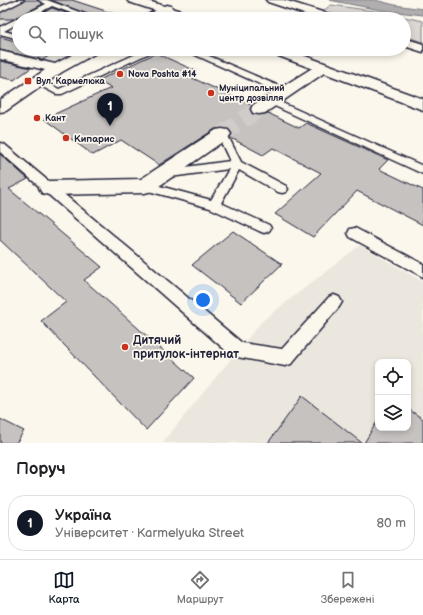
<!DOCTYPE html>
<html lang="uk">
<meta charset="utf-8">
<style>
body{margin:0;font-family:"Balsamiq Sans",sans-serif;background:#f6f6f6;color:#202124}
.controls{position:absolute;right:12px;bottom:12px;display:grid;overflow:hidden;border-radius:8px;box-shadow:0 2px 6px #0003}
.controls button{width:36px;height:36px;display:grid;place-items:center;padding:0;border:0;border-bottom:1px solid #e0e0e0;background:#fff;color:#202124;font:20px sans-serif}
.you{position:absolute;left:203px;top:300px;width:14px;height:14px;margin:-10px;border:3px solid #fff;border-radius:50%;background:#1a73e8;box-shadow:0 0 0 6px #1a73e833}
.badge{display:grid;place-items:center;width:26px;height:26px;border-radius:50%;background:#111827;color:#fff;font-size:13px;font-weight:700}
.pin{position:absolute;translate:-50% -33px;filter:drop-shadow(0 1px 2px #0008)}
.pin::after{content:'';position:absolute;top:21px;width:14px;height:12px;background:inherit;clip-path:polygon(0 0,100% 0,50% 100%)}
.list{margin:0;padding:0;list-style:none}
h2{display:flex;justify-content:space-between;align-items:center;height:52px;margin:0;padding:0 16px;font-size:17px}
h2 small{font-size:13px;font-weight:400;color:#757577}
.list li{display:grid;grid-template-columns:26px 1fr auto;gap:12px;align-items:center;box-sizing:border-box;height:56px;margin:0 8px 8px;padding:0 8px;border:1px solid #e0e0e0;border-radius:16px}
.list b{display:block;font-size:15px;white-space:nowrap}
.list p{margin:0;font-size:13px;white-space:nowrap;color:#757577}
.list em{font-size:13px;font-style:normal;color:#757577}
.icon{flex:none;width:22px;height:22px;fill:none;stroke:currentColor;stroke-width:2;stroke-linecap:round;stroke-linejoin:round}
.map{position:relative;flex:none;width:423px;height:443px;overflow:hidden}
.search{position:absolute;background:#fff;box-shadow:0 2px 6px #0003;left:12px;right:12px;top:12px;height:44px;display:flex;align-items:center;gap:10px;box-sizing:border-box;padding:0 14px;border-radius:22px;color:#757577;font-size:15px}
.sheet{height:116px;background:#fff}
nav{display:flex;justify-content:space-around;align-items:center;box-sizing:border-box;height:56px;border-top:1px solid #e0e0e0;background:#fff;font-size:11px;color:#757577}
nav a{display:grid;justify-items:center;gap:2px}
nav .on{color:#111827}
.map>svg:first-child{display:block}
.built{fill:#ebe7df;fill-rule:evenodd}
.green{fill:#dbd8d3;stroke:#7e7d87}
.water{fill:#b1aeb0;stroke:#787681}
.building{fill:#c6c2c0;stroke:#22223b}
.lines{fill:none;stroke-linecap:round;stroke-linejoin:round}
.street-tunnel{stroke:#d0ccc9;stroke-width:17;stroke-dasharray:17 8;stroke-linecap:butt}
.lane-casing{stroke:#22223b;stroke-width:3}
.street-casing{stroke:#22223b;stroke-width:3}
.primary-casing{stroke:#22223b;stroke-width:3}
.lane{fill:#fbf7ec;fill-rule:evenodd}
.street{fill:#fbf7ec;fill-rule:evenodd}
.primary{fill:#fbf7ec;fill-rule:evenodd}
.poi-dot{fill:#c8321e;stroke:#fbf7ec;stroke-width:1.5}
.labels{text-anchor:middle;stroke-width:3.5;stroke-linejoin:round;paint-order:stroke}
.far-poi-label{font-size:9px;font-weight:bold;fill:#22223b;stroke:#fbf7ec;text-anchor:start}
.poi-label{font-size:10px;font-weight:bold;fill:#22223b;stroke:#fbf7ec;text-anchor:start}
.near-poi-label{font-size:12px;font-weight:bold;fill:#22223b;stroke:#fbf7ec;text-anchor:start}
</style>
<div class="map">
<svg width="423" height="443" viewBox="0 0 423 443">
<rect width="100%" height="100%" fill="#fbf7ec"/>
<filter id="ink" filterUnits="userSpaceOnUse"><feTurbulence type="fractalNoise" baseFrequency=".025" numOctaves="2"/><feDisplacementMap in="SourceGraphic" scale="8" xChannelSelector="R" yChannelSelector="G"/><feConvolveMatrix kernelMatrix="1 2 1 2 8 2 1 2 1" color-interpolation-filters="sRGB"/></filter>
<g filter="url(#ink)">
<g class="built">
<path d="M0,0H71L129,19H19V49H78L54,63L0,51Z"/>
<path d="M360,245L423,282V443H162L262,321ZM378,362H408V428H378Z"/>
</g>
<path class="green" d="M331,5L381,12L423,21V42L404,36V19H349L323,11Z"/>
<path class="water" d="M329,0H375L395,5L423,9V15L380,10Z"/>
<g class="building">
<path d="M25,0H37L43,4L13,19H0V13Z"/>
<path d="M51,0H72L118,15V19H99Z"/>
<path d="M52,8L83,19H31Z"/>
<path d="M0,37L19,42V49H44L54,52L43,60L0,50Z"/>
<path d="M156,53L196,71L188,76L251,105L250,110L253,114L259,115L268,113L299,128L306,123L388,160L379,169L423,190V225L357,191L313,237L275,214L321,173L273,148L263,155L231,138L232,134L228,129H215L159,165L121,140L93,155L44,119L111,88L97,81Z"/>
<path d="M0,61L31,68L14,80L0,77Z"/>
<path d="M0,154L28,179L9,189L102,267L84,280L194,378L146,430L41,321L66,302L0,240Z"/>
<path d="M233,231L282,264L241,303L192,265Z"/>
<path d="M302,396L362,443H268Z"/>
<path d="M408,409L423,419V443H364L378,420V428H408Z"/>
<path d="M0,419L24,431L16,443H0Z"/>
</g>
<g class="lines">
<path class="street-tunnel" d="M222,134L259,109"/>
<defs>
<g id="lane">
<path d="M16,0H24L0,12V7Z"/>
<path d="M38,0H47L98,19H87L52,6L28,19H19V23L4,31L19,35V39L0,34V27L46,4Z"/>
<path d="M59,49H71L86,55L82,57L60,51Z"/>
<path d="M147,49H158L62,94H56L33,82L35,80H41L59,89Z"/>
<path d="M182,49H193L288,90L290,92L288,94H282Z"/>
<path d="M271,98L423,166V174L268,103L266,101Z"/>
<path d="M222,131L227,134L241,162L286,186L288,189L286,192L282,193L278,192L239,170L221,203L269,225L271,228L269,231L264,233L259,231L210,208L141,189L139,186L141,183L145,182L211,200L229,169L163,178L159,177L157,174L159,171L163,170L230,161L217,134Z"/>
<path d="M0,143L4,144L242,343L282,349L329,297L334,295L339,297L342,302L339,307L291,364L285,366L232,356L0,152Z"/>
<path d="M355,228L423,264V277L350,237L348,233L350,229Z"/>
</g>
<g id="street">
<path d="M266,0H284L335,16L337,19H319L268,2Z"/>
<path d="M167,5L171,6L173,9L158,19H143L145,16Z"/>
<path d="M404,38L423,44V52L404,46Z"/>
<path d="M83,49H100L98,52L62,72L6,111L0,112V100L45,70L0,59V51L55,64Z"/>
<path d="M322,64L327,65L329,68L327,71L265,113L259,114L253,113L251,109L253,105L317,65Z"/>
<path d="M222,129L228,130L231,134L228,138L152,191L145,193L49,195L42,193L39,188L42,183L49,181L141,179L216,130Z"/>
</g>
<g id="primary">
<path d="M127,0H145L197,16L199,19H181L129,2Z"/>
<path d="M266,49H286L423,99V110L268,52Z"/>
</g>
</defs>
<use href="#lane" class="lane-casing"/>
<use href="#street" class="street-casing"/>
<use href="#primary" class="primary-casing"/>
<use href="#lane" class="lane"/>
<use href="#street" class="street"/>
<use href="#primary" class="primary"/>
</g>
</g>
<g class="poi-dot">
<circle cx="120" cy="74" r="4"/>
<rect x="24" y="77" width="8" height="8" rx="2"/>
<circle cx="211" cy="93" r="4"/>
<circle cx="37" cy="118" r="4"/>
<circle cx="66" cy="138" r="4"/>
<circle cx="125" cy="347" r="4"/>
</g>
<g class="labels">
<g class="far-poi-label">
<text x="128" y="77">Nova Poshta #14</text>
<text x="36" y="84">Вул. Кармелюка</text>
<text x="219" y="91">Муніципальний<tspan x="219" dy="10">центр дозвілля</tspan></text>
<text x="45" y="121">Кант</text>
</g>
<g class="poi-label">
<text x="74" y="142">Кипарис</text>
</g>
<g class="near-poi-label">
<text x="133" y="344">Дитячий<tspan x="133" dy="14">притулок-інтернат</tspan></text>
</g>
</g>
</svg>
<div class="controls">
<button><svg class="icon" aria-label="locate" viewBox="0 0 24 24"><circle cx="12" cy="12" r="6"/><path d="M12 2v4M12 18v4M2 12h4M18 12h4"/></svg></button>
<button><svg class="icon" aria-label="layers" viewBox="0 0 24 24"><path d="M12 4l9 5-9 5-9-5zM3 14l9 5 9-5"/></svg></button>
</div>
<div class="you"></div>
<div class="pin badge" style="left:110px;top:126px">1</div>
<div class="search"><svg class="icon" aria-label="search" viewBox="0 0 24 24"><circle cx="10" cy="10" r="6"/><path d="M15 15l6 6"/></svg>Пошук</div>
</div>
<section class="sheet">
<h2>Поруч<small></small></h2>
<ul class="list">
<li><span class="badge">1</span><div><b>Україна</b><p>Університет · Karmelyuka Street</p></div><em>80 m</em></li>
</ul>
</section>
<nav>
<a class="on"><svg class="icon" aria-label="map" viewBox="0 0 24 24"><path d="M3 6l6-2 6 2 6-2v14l-6 2-6-2-6 2zM9 4v14M15 6v14"/></svg>Карта</a>
<a><svg class="icon" aria-label="directions" viewBox="0 0 24 24"><path d="M12 3l9 9-9 9-9-9zM9 14v-3h6M13 9l2 2-2 2"/></svg>Маршрут</a>
<a><svg class="icon" aria-label="saved" viewBox="0 0 24 24"><path d="M7 4h10v16l-5-4-5 4z"/></svg>Збережені</a>
</nav>
